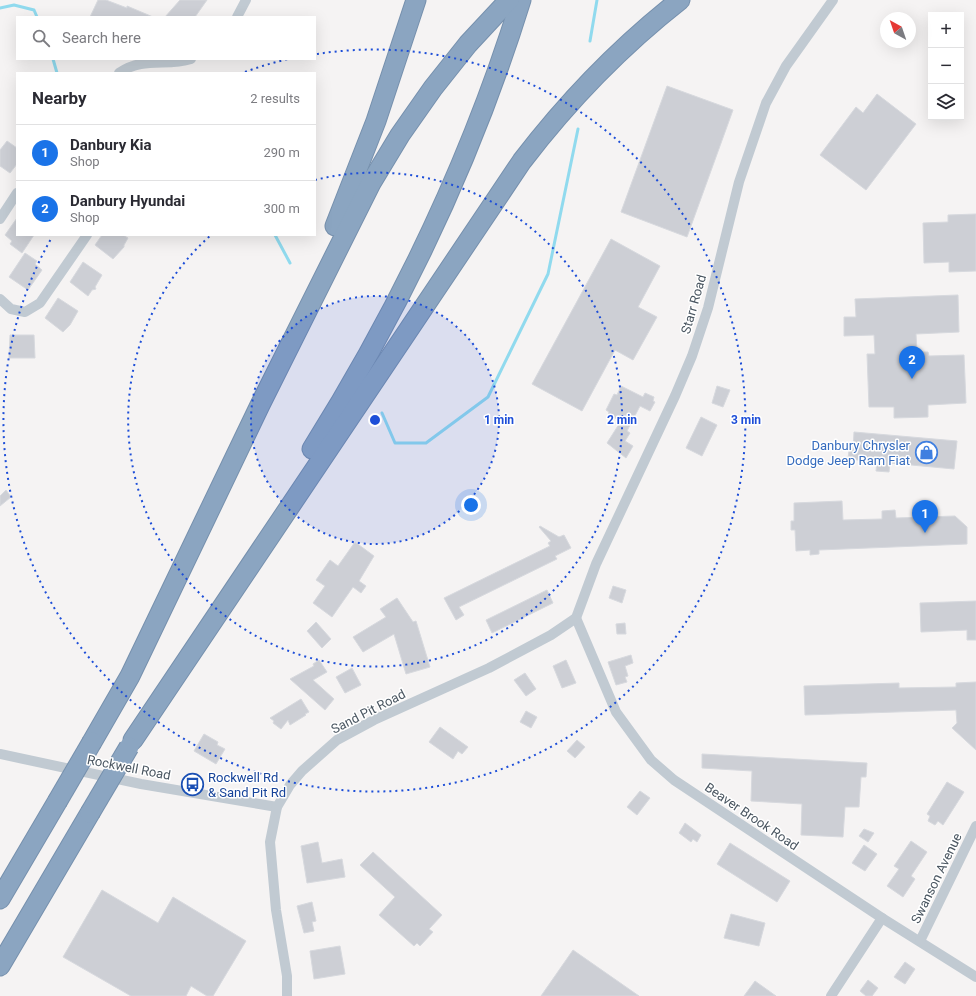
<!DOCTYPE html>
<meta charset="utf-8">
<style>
body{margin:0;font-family:Roboto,sans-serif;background:#f7f7f7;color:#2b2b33}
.controls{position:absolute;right:12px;top:12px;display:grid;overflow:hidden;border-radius:0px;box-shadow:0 4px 16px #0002}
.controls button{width:36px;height:36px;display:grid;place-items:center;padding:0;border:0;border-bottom:1px solid #e1e1e2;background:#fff;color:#2b2b33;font:20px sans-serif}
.compass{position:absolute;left:880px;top:12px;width:36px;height:36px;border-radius:50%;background:#fff;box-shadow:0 4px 16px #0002;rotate:320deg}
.you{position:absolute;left:471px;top:505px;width:14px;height:14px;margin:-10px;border:3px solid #fff;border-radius:50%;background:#1a73e8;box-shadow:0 0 0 6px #1a73e833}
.badge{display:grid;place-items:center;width:26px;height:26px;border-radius:50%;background:#1a73e8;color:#fff;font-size:13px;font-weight:700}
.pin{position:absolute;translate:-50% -33px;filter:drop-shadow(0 1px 2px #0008)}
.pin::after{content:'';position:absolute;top:21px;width:14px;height:12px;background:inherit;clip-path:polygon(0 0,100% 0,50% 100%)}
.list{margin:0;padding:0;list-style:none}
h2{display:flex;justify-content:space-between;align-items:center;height:52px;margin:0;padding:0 16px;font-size:17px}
h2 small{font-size:13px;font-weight:400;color:#7c7c81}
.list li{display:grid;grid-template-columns:26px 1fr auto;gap:12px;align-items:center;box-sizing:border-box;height:56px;padding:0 16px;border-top:1px solid #e1e1e2}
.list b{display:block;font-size:15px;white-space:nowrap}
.list p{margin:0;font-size:13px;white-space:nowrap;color:#7c7c81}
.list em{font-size:13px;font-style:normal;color:#7c7c81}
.icon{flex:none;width:22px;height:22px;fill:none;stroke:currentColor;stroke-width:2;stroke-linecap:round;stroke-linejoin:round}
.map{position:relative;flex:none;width:976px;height:996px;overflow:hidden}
.search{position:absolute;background:#fff;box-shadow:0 4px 16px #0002;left:16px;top:16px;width:300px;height:44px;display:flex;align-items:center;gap:10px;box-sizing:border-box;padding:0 14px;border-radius:0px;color:#7c7c81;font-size:15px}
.panel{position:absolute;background:#fff;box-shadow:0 4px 16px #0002;left:16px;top:72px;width:300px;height:164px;border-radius:0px}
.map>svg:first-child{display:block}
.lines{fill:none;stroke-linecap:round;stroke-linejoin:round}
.stream{stroke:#90daee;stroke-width:3}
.building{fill:#cdcfd5;stroke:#d7d9de}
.motorway-casing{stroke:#7690ad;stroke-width:21}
.minor{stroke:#c1cad2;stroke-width:10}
.motorway{stroke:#8ba5c1;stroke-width:19}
.motorway-bridge-casing{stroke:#7690ad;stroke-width:21;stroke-linecap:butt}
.motorway-bridge{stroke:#8ba5c1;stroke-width:19}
.ring{fill:none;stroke:#1d4ed8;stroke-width:2;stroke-dasharray:2 4}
.labels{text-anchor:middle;stroke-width:3;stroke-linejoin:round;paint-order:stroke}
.street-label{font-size:13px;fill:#4a5661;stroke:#fff}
.shop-label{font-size:13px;fill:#366cbe;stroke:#fff;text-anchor:end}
.transit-label{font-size:13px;fill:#164399;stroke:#fff;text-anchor:start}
.centre{fill:#1d4ed8;stroke:#fff;stroke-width:2}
.ring-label{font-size:12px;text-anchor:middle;font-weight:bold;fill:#1d4ed8;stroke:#fff;stroke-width:3;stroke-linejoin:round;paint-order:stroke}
</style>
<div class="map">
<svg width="976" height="996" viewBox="0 0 976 996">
<rect width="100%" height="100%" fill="#f5f3f3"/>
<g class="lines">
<g class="stream">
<path d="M0,8L14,5L34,10L37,17"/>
<path d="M590,41L597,0"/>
<path d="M53,59L57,73"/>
<path d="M275,235L290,263"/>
<path d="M382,413L395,443H426L488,397L548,274L578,129"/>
</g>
</g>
<g class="building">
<path d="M98,0H106L127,8V6L153,17H90Z"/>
<path d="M180,0H207L195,17H165Z"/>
<path d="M667,86L733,110L687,237L621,212Z"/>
<path d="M877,94L916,124L866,190L820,155L856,107L863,113Z"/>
<path d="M7,141L17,148V164L10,173L0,166V150Z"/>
<path d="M976,214V271L949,272V262L924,263L923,223L948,222V215Z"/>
<path d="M17,218V235H34L22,253L10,244L12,241L5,235Z"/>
<path d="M102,235H123L128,238L124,245V247L113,259L95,245Z"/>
<path d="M611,239L660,266L638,307L657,317L633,360L615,350L582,411L532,384Z"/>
<path d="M25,253L37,261L35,264L42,270L28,290L9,277Z"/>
<path d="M83,262L102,275L95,287L96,289L92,290L88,296L70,282Z"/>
<path d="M958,295L959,332L916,334L917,352H928L929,356L964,355L966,403L928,405V417L894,418V407H869L867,354H875L874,335L844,336V317H856L855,299Z"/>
<path d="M58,298L78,311L70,325L63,332L45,318Z"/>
<path d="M10,335H34L35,358H9Z"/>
<path d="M621,386L643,397L645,393L654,397L653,401L655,402L650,411L640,406L627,431L630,433L625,441L633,446L626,458L607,443L621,421L608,415L609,412L606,410L614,394L617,395Z"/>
<path d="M717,386L730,390L723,407L712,403Z"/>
<path d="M701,417L717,425L702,456L686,448Z"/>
<path d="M854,432L957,441L954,469L890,463L889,472L876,471L877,462L848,459L849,450H853Z"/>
<path d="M6,490L11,497L0,506V496Z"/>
<path d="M842,501L843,520L882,519V511L895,510L896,518L955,516L967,527V544L819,550V554L810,555V550L796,551L795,530H791V521H794V503Z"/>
<path d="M540,526L559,537L564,535L571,548L555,556L557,559L459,607L464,615L456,620L444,598L550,546L548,543L551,541L539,527Z"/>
<path d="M355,542L374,556L359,581L366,586L361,593L353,587L332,617L313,603L325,586L316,580L330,560L338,566Z"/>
<path d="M613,586L626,590L622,603L609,598Z"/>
<path d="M547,590L553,603L492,633L486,620Z"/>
<path d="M397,598L413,622L416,621L430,667L406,674L394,634L363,652L353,637L386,617L380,609Z"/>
<path d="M976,601V640H967V630L921,632L920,603Z"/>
<path d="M316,622L331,639L322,648L307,631Z"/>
<path d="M625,623L626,634H617L616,624Z"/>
<path d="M631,655L633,663L625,666L628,676L625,677L627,682L616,685L608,662Z"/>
<path d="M319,660L327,672L313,680L334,699L325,710L290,679L314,666L313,664Z"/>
<path d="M566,660L576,683L562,688L553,666Z"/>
<path d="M352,668L361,685L345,693L336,677Z"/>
<path d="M525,673L536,689L526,696L514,680Z"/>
<path d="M976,682V750L952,728L957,723L956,710L805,715L804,686L899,683V688L956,687V683Z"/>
<path d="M301,699L309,712L305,714L306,715L290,725L288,720L281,729L273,723L274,721L270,718Z"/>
<path d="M526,711L537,717L531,728L520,722Z"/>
<path d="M440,727L468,747L462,754L458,751L453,759L429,742Z"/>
<path d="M204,734L218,742L217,745L225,749L216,764L194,751Z"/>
<path d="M577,740L585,747L575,758L567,751Z"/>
<path d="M702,754L867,763L866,777H861L859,807H845L843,837L801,835L802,804L751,801L752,771L702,768Z"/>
<path d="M947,782L964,792L943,825L938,821L935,825L928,821L930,816L927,814Z"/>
<path d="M640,791L650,798L637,815L627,807Z"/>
<path d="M685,823L701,835L697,842L693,839L691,842L679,833Z"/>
<path d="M864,829L874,833L868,842L859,836Z"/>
<path d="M911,841L927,852L911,876L915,879L903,897L887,886L899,869L894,866Z"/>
<path d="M318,842L322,863L342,859L345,877L307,883L301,846Z"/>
<path d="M730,843L790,881L777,902L717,864Z"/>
<path d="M864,845L877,854L865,871L852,863Z"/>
<path d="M373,852L442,915L429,929L433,932L420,946L417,943L414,946L379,915L395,897L360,865Z"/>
<path d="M102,890L158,923L173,897L246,941L213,996H207L191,986L186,996H131L63,957Z"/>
<path d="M312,902L316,921L312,922L314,931L304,933L297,906Z"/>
<path d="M731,914L765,923L759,946L724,938Z"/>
<path d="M340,946L345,974L314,979L310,951Z"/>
<path d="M573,950L639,996H541Z"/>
<path d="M905,962L915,969L905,984L894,977Z"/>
<path d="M868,980L878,988L872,996H866L860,991Z"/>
<path d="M755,981L776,996H744Z"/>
</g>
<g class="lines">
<defs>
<g id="motorway">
<path d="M335,226L376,121L416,0"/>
<path d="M312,449C400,309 472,158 521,0"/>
<path d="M133,740L522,161C568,101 620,47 680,0"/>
<path d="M92,742L130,676L260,405L371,183L400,135L433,88L468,44L509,0"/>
<path d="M0,899L57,802"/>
<path d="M0,966L90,813"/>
</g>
</defs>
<use href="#motorway" class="motorway-casing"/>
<g class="minor">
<path d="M237,17L246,0"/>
<path d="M119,73C144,56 166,67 191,59"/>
<path d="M0,219L17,193"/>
<path d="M0,299L11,309L25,312L40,303L87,235"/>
<path d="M576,618L596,564L675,396L692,356L708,308L739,182L766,103L786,66L833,0"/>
<path d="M576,618L616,712L651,760L674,780L882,918L976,977"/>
<path d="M0,754L141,784L277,807"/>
<path d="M920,941L976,826"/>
<path d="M287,996V976L276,910L270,842L277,807L290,785L302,771L337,740L374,720L489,668L551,635L576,618"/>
<path d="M831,996L882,918"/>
</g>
<use href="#motorway" class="motorway"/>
<defs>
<g id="motorway-bridge">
<path d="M57,802L92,742"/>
<path d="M90,813L129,747"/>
</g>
</defs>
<use href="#motorway-bridge" class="motorway-bridge-casing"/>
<use href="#motorway-bridge" class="motorway-bridge"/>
</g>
<circle cx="375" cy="420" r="124" fill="#1d4ed8" fill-opacity=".12"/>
<g class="ring">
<circle cx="375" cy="420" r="124"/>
<path d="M315 180A247 247 0 1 1 211 235"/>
<path d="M245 72A371 371 0 0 1 288 59M317 54A371 371 0 1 1 52 237"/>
</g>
<defs>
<symbol id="shop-ring" viewBox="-11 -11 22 22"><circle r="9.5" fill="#fff" stroke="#3f7fe0" stroke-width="1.5"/><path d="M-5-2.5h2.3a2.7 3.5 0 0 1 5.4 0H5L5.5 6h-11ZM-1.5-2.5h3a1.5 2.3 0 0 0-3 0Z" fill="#3f7fe0"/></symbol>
<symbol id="bus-ring" viewBox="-11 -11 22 22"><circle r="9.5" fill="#fff" stroke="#1a4fb4" stroke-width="1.5"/><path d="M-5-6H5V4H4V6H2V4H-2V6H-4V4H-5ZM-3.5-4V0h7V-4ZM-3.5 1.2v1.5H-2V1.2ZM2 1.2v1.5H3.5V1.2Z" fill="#1a4fb4"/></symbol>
</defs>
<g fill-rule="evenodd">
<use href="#shop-ring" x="914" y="440" width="25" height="25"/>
<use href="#bus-ring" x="180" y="772" width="25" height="25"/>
</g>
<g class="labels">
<g class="street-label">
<text transform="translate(693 304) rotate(-74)" y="5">Starr Road</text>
<text transform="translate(368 711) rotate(-27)" y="5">Sand Pit Road</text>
<text transform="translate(129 767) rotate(11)" y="5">Rockwell Road</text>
<text transform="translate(752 816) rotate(34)" y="5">Beaver Brook Road</text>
<text transform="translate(936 878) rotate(-64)" y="5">Swanson Avenue</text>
</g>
<g class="shop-label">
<text x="910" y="450">Danbury Chrysler<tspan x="910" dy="15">Dodge Jeep Ram Fiat</tspan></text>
</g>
<g class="transit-label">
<text x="208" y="782">Rockwell Rd<tspan x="208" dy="15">&amp; Sand Pit Rd</tspan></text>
</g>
</g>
<circle cx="375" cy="420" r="6" class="centre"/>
<g class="ring-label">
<text x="499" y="424">1 min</text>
<text x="622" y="424">2 min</text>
<text x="746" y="424">3 min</text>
</g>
</svg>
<div class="controls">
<button>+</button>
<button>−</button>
<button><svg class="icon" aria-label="layers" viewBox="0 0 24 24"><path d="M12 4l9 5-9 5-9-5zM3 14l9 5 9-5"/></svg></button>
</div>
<svg class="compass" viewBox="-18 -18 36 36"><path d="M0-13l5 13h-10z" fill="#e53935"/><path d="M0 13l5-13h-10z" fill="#7c7c81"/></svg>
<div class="you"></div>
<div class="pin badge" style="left:925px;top:533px">1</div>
<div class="pin badge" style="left:912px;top:379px">2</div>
<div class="search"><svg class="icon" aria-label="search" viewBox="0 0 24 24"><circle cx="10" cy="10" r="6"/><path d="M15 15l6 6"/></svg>Search here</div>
<section class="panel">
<h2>Nearby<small>2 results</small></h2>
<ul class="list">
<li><span class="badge">1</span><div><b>Danbury Kia</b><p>Shop</p></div><em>290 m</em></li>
<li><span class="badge">2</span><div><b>Danbury Hyundai</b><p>Shop</p></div><em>300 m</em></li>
</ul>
</section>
</div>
